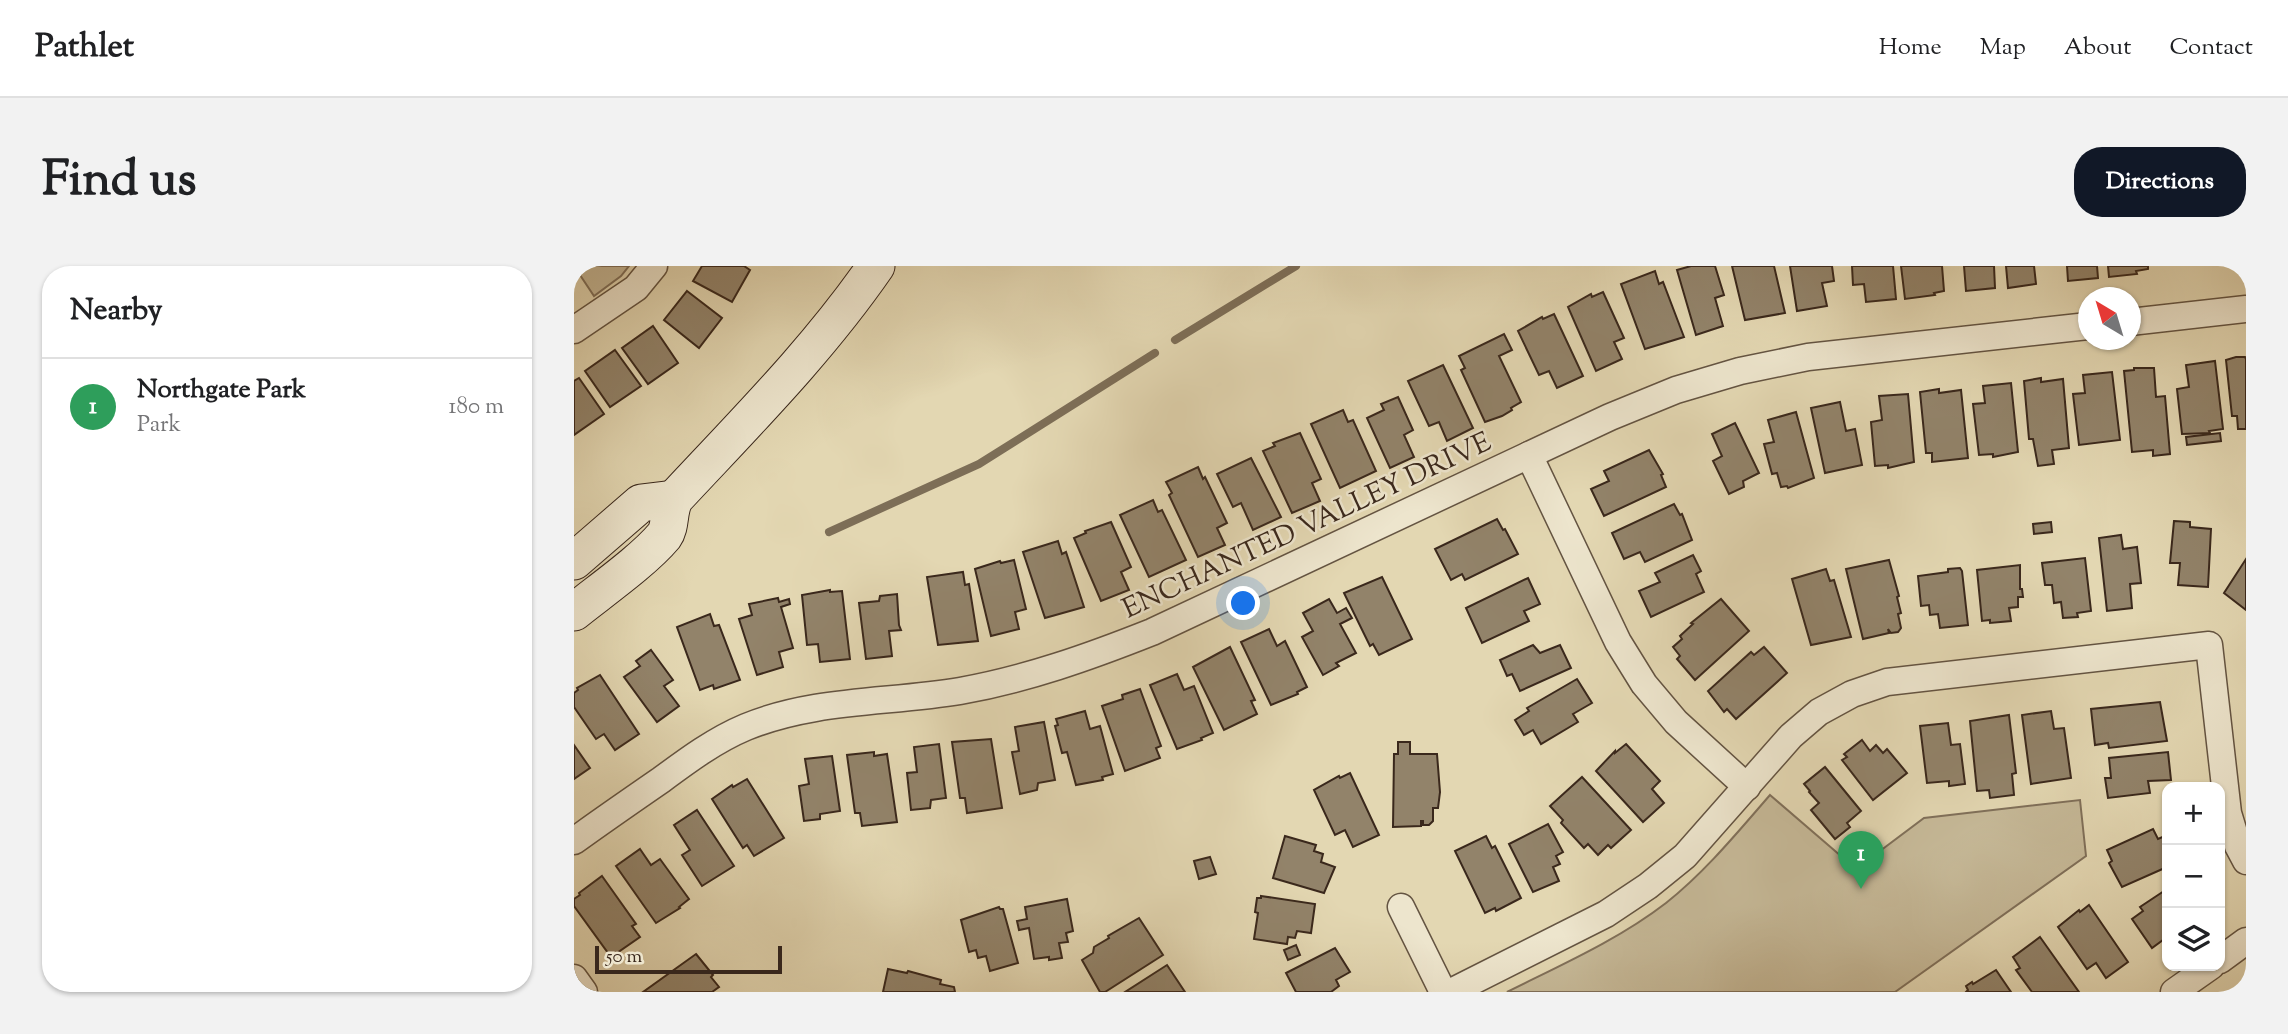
<!DOCTYPE html>
<meta charset="utf-8">
<style>
body{margin:0;font-family:"Sorts Mill Goudy",serif;background:#f2f2f2;color:#202124}
.controls{position:absolute;right:21px;bottom:21px;display:grid;overflow:hidden;border-radius:14px;box-shadow:0 2px 5px #0004}
.controls button{width:63px;height:63px;display:grid;place-items:center;padding:0;border:0;border-bottom:2px solid #e0e0e0;background:#fff;color:#202124;font:35px sans-serif}
.compass{position:absolute;left:1504px;top:21px;width:63px;height:63px;border-radius:50%;background:#fff;box-shadow:0 2px 5px #0004;rotate:322deg}
.scale{position:absolute;left:21px;bottom:18px;width:187px;box-sizing:border-box;padding-left:7px;border:4px solid #3a281c;border-top:0;font-size:19px;line-height:24px;white-space:nowrap;color:#3a281c;-webkit-text-stroke:5px #ede5cd;paint-order:stroke}
.you{position:absolute;left:670px;top:338px;width:24px;height:24px;margin:-18px;border:5px solid #fff;border-radius:50%;background:#1a73e8;box-shadow:0 0 0 10px #1a73e833}
.badge{display:grid;place-items:center;width:46px;height:46px;border-radius:50%;background:#111827;color:#fff;font-size:23px;font-weight:700}
.pin{position:absolute;translate:-50% -58px;filter:drop-shadow(0 2px 4px #0008)}
.pin::after{content:'';position:absolute;top:37px;width:24px;height:21px;background:inherit;clip-path:polygon(0 0,100% 0,50% 100%)}
.list{margin:0;padding:0;list-style:none}
h2{display:flex;justify-content:space-between;align-items:center;height:91px;margin:0;padding:0 28px;font-size:30px}
h2 small{font-size:23px;font-weight:400;color:#757577}
.list li{display:grid;grid-template-columns:46px 1fr auto;gap:21px;align-items:center;box-sizing:border-box;height:98px;padding:0 28px;border-top:2px solid #e0e0e0}
.list b{display:block;font-size:26px;white-space:nowrap}
.list p{margin:0;font-size:23px;white-space:nowrap;color:#757577}
.list em{font-size:23px;font-style:normal;color:#757577}
.icon{flex:none;width:38px;height:38px;fill:none;stroke:currentColor;stroke-width:2;stroke-linecap:round;stroke-linejoin:round}
.map{position:relative;flex:none;width:1672px;height:726px;overflow:hidden;border-radius:28px}
header{display:flex;align-items:center;gap:42px;box-sizing:border-box;height:98px;padding:0 35px;background:#fff;border-bottom:2px solid #e0e0e0}
header strong{font-size:33px}
nav{display:flex;gap:38px;margin-inline-start:auto;font-size:24px}
.intro{display:flex;align-items:center;justify-content:space-between;box-sizing:border-box;height:168px;padding:0 42px}
h1{margin:0;font-size:49px}
.button{padding:18px 32px;border-radius:28px;background:#111827;color:#fff;font-size:24px;font-weight:700}
main{display:flex;gap:42px;padding:0 42px}
aside{flex:1;background:#fff;border-radius:28px;box-shadow:0 2px 5px #0004}
.map>svg:first-child{display:block}
.green{fill:#c6b998;stroke:#80705a;stroke-width:2}
.lines{fill:none;stroke-linecap:round;stroke-linejoin:round}
.stream{stroke:#7d6e57;stroke-width:8}
.building{fill:#92836a;stroke:#3a281c;stroke-width:2}
.minor-casing{stroke:#645442;stroke-width:29}
.secondary-casing{stroke:#3a281c;stroke-width:39}
.minor{stroke:#ede5cd;stroke-width:26}
.secondary{stroke:#ede5cd;stroke-width:37}
.labels{text-anchor:middle;stroke-width:5;stroke-linejoin:round;paint-order:stroke}
.street-label{font-size:28px;fill:#3a281c;stroke:#ede5cd}
</style>
<header>
<strong>Pathlet</strong>
<nav><a>Home</a><a>Map</a><a>About</a><a>Contact</a></nav>
</header>
<div class="intro"><h1>Find us</h1><a class="button">Directions</a></div>
<main>
<aside>
<h2>Nearby<small></small></h2>
<ul class="list">
<li><span class="badge" style="background:#2e9e5b">1</span><div><b>Northgate Park</b><p>Park</p></div><em>180 m</em></li>
</ul>
</aside>
<div class="map">
<svg width="1672" height="726" viewBox="0 0 1672 726">
<rect width="100%" height="100%" fill="#e3d7b2"/>
<filter id="stains"><feTurbulence type="fractalNoise" baseFrequency=".00286" numOctaves="4"/><feColorMatrix values="0 0 0 0 .2 0 0 0 0 .09 0 0 0 0 .02 0 0 0 .5 -.17"/></filter>
<radialGradient id="worn" r=".72"><stop offset=".6" stop-color="#630" stop-opacity="0"/><stop offset="1" stop-color="#630" stop-opacity=".3"/></radialGradient>
<g class="green">
<path d="M0,0H55L47,10L20,30Z"/>
<path d="M1196,529L1282,603L1350,552L1506,534L1512,590L1321,726H933C987,699 1044,674 1092,637C1131,606 1163,567 1196,529Z"/>
</g>
<g class="lines">
<g class="stream">
<path d="M601,74L722,0"/>
<path d="M255,266L405,198L581,87"/>
</g>
</g>
<g class="building">
<path d="M128,0H170L176,4L158,36L119,15Z"/>
<path d="M1117,0H1141L1150,29L1141,32L1149,60L1122,69L1103,4Z"/>
<path d="M1158,0H1200L1211,47L1171,54Z"/>
<path d="M1216,0H1258L1260,15L1248,17L1253,40L1223,45Z"/>
<path d="M1278,0H1319L1322,33L1292,36L1290,18L1279,19Z"/>
<path d="M1327,0H1368L1370,25L1360,27L1361,29L1331,33Z"/>
<path d="M1390,0H1420L1421,22L1392,25Z"/>
<path d="M1432,0H1460L1462,18L1434,22Z"/>
<path d="M1493,0H1523L1524,12L1494,15Z"/>
<path d="M1534,0H1574V3L1562,5L1563,8L1535,11Z"/>
<path d="M1081,5L1085,18L1089,16L1110,71L1071,83L1047,18Z"/>
<path d="M113,25L148,52L125,82L90,54Z"/>
<path d="M1029,26L1050,72L1040,76L1048,93L1022,105L994,41L1017,28L1018,31Z"/>
<path d="M980,48L1009,110L983,122L975,105L965,109L944,65L968,51L969,53Z"/>
<path d="M79,60L104,97L74,118L48,82Z"/>
<path d="M930,68L938,84L925,90L947,136L937,142L938,144L928,150L911,156L887,104L891,102L885,90Z"/>
<path d="M41,84L67,120L36,141L11,105Z"/>
<path d="M1662,91H1671L1672,93V163H1664L1663,150H1658L1652,94Z"/>
<path d="M1641,95L1649,163L1635,165L1636,167L1608,168L1603,123L1615,121L1612,99Z"/>
<path d="M869,99L899,162L873,175L865,156L855,160L834,115Z"/>
<path d="M1560,102H1580L1582,131L1591,130L1596,188L1579,190V184L1558,186L1550,105L1560,104Z"/>
<path d="M1538,106L1546,174L1505,179L1499,128L1511,127L1509,109Z"/>
<path d="M5,112L30,148L0,169V115Z"/>
<path d="M1467,112V116L1489,113L1495,182L1478,184L1480,198L1464,200L1459,173H1455L1450,115Z"/>
<path d="M1437,117L1444,186L1419,191V188L1405,189L1399,138L1411,137L1409,120Z"/>
<path d="M1365,123V127L1387,124L1394,192L1358,196V187H1352L1346,126Z"/>
<path d="M1334,128L1340,196L1314,202V199L1301,200L1297,156L1308,154L1305,130Z"/>
<path d="M824,131L839,164L830,169L840,191L816,202L793,152L810,144L807,138Z"/>
<path d="M1266,136L1272,165L1281,163L1288,199L1251,207L1237,142Z"/>
<path d="M769,144L774,156L779,154L802,205L766,222L737,158Z"/>
<path d="M1222,146L1240,212L1214,222L1213,220L1207,221L1203,207L1198,208L1190,178L1200,176L1194,154Z"/>
<path d="M1161,157L1185,207L1169,215L1170,221L1155,228L1139,195L1148,190L1138,168Z"/>
<path d="M726,167L747,213L738,217L746,235L718,247L689,185L701,180L699,177Z"/>
<path d="M1646,167L1647,175L1613,179L1612,171Z"/>
<path d="M1075,184L1089,208L1087,209L1092,221L1030,250L1017,223L1035,215L1030,205Z"/>
<path d="M677,192L707,251L679,264L667,237L659,241L643,208Z"/>
<path d="M624,201L629,213L631,211L653,257L643,262L651,279L624,291L595,229L598,227L592,216Z"/>
<path d="M579,234L584,246L588,244L612,294L575,311L546,249Z"/>
<path d="M1100,238L1106,249L1108,248L1118,274L1071,296L1066,286L1050,293L1038,267Z"/>
<path d="M923,253L929,264L931,263L944,288L891,314L888,308L877,314L861,283Z"/>
<path d="M1600,255L1616,256V261L1637,263L1634,321L1604,319L1606,297H1596Z"/>
<path d="M537,256L557,301L547,306L555,324L527,335L500,272L512,267L511,265Z"/>
<path d="M1477,256L1478,266L1460,268L1459,258Z"/>
<path d="M1547,269L1549,283L1563,281L1567,317L1556,318L1558,342L1533,345L1525,272Z"/>
<path d="M484,275L488,288L492,286L510,341L471,352L449,286Z"/>
<path d="M1119,289L1127,305L1122,308L1130,326L1077,351L1065,325L1086,316L1081,307Z"/>
<path d="M1511,292L1517,345L1503,347L1504,351L1489,352L1487,336L1480,337L1478,319H1471L1468,297Z"/>
<path d="M1672,293V344L1650,327Z"/>
<path d="M440,294L452,343L441,346L445,363L417,370L401,303L426,295L427,297Z"/>
<path d="M1315,294L1325,330L1323,331L1327,347L1324,348L1327,362L1324,366L1317,367L1314,363L1315,367L1289,373L1272,303Z"/>
<path d="M1446,299V323H1448L1449,331H1444V341L1435,342L1437,355L1416,357V354L1408,355L1403,304Z"/>
<path d="M1386,302L1388,305L1394,359L1366,362L1364,348L1356,349L1355,339L1347,340L1344,310L1374,306V303Z"/>
<path d="M1252,303L1256,315L1260,314L1277,371L1237,379L1218,313Z"/>
<path d="M389,306L391,319L395,318L404,375L364,379L353,311Z"/>
<path d="M808,311L838,373L805,389L799,378L796,380L770,327Z"/>
<path d="M954,312L966,338L950,345L955,355L908,377L892,342Z"/>
<path d="M256,324V326L268,325L276,393L246,396L244,378L233,379L228,329Z"/>
<path d="M323,328L325,359L327,364L315,365L318,390L292,393L285,337L305,335L306,330Z"/>
<path d="M204,332L205,336L215,333L216,338L207,341L219,382L205,386L209,401L183,409L165,353L178,349L175,338Z"/>
<path d="M755,333L763,347L772,342L778,352L766,358L782,387L762,397L765,400L749,409L728,371L739,365L729,347Z"/>
<path d="M1147,333L1175,365L1121,414L1103,393L1106,390L1099,381L1108,373L1106,370L1119,358L1117,357Z"/>
<path d="M136,348L140,360L145,359L166,414L140,423L139,419L126,424L103,361Z"/>
<path d="M695,363L703,380L711,375L733,421L723,426L724,428L697,439L667,376Z"/>
<path d="M959,379L966,387L986,379L997,402L946,425L938,408L933,410L926,394Z"/>
<path d="M656,381L681,434L677,435L683,448L650,464L619,401Z"/>
<path d="M1190,381L1213,407L1162,453L1153,443L1150,446L1134,425L1177,386L1180,389Z"/>
<path d="M77,384L99,414L90,420L105,440L83,456L50,411L66,400L62,395Z"/>
<path d="M603,408L610,424L620,420L639,467L627,472L628,474L603,483L576,419Z"/>
<path d="M26,409L65,468L41,484L30,468L22,473L0,441V427L4,424L3,422Z"/>
<path d="M1003,413L1018,437L999,448L1004,456L967,478L959,464L950,469L941,454L955,445L953,442Z"/>
<path d="M566,423L587,480L582,482L586,492L551,505L528,440L549,433L548,429Z"/>
<path d="M1586,436L1593,475L1535,482L1534,477L1521,479L1517,443Z"/>
<path d="M511,445L516,463L526,460L539,508L528,511L529,514L502,519L493,486L488,487L481,460L484,459L482,453Z"/>
<path d="M1477,445L1480,463L1490,462L1497,512L1457,518L1448,449Z"/>
<path d="M1435,449L1442,507L1438,508L1440,529L1416,532L1415,524L1403,525L1396,455Z"/>
<path d="M470,456L481,514L464,517L463,524L446,528L438,486L445,485L441,461Z"/>
<path d="M1374,457L1377,479L1386,478L1391,518L1375,520V515L1353,517L1346,460Z"/>
<path d="M417,473L428,542L393,547L391,532H386L378,476Z"/>
<path d="M1288,474L1296,485L1302,479L1309,487L1313,483L1333,507L1299,534L1268,494L1273,491L1270,488Z"/>
<path d="M824,476H836V488H863L866,526L864,542H859V555L855,559H849V555H847V560L819,561L820,488H824Z"/>
<path d="M365,478L372,532L357,534L356,542L337,544L333,507L343,506L340,481Z"/>
<path d="M1052,478L1086,515L1078,523L1090,537L1069,556L1022,505L1041,485V487Z"/>
<path d="M0,479L16,502L0,513Z"/>
<path d="M300,486V490L313,488L323,556L288,560L286,547H281L273,489Z"/>
<path d="M1594,486L1597,514L1574,515L1576,527L1534,532L1531,512H1537L1535,492Z"/>
<path d="M258,490L266,545L246,548V553L230,555L225,520L235,518L231,493Z"/>
<path d="M1251,501L1287,545L1273,557L1276,561L1261,573L1237,544L1245,537L1235,526L1236,525L1230,518Z"/>
<path d="M776,507L805,569L779,581L771,564L761,569L740,524L765,510L766,512Z"/>
<path d="M1008,511L1057,564L1037,582L1034,579L1024,589L1014,578L1010,582L987,557L989,554L976,540Z"/>
<path d="M173,513L210,572L180,590L173,579L169,582L138,533L158,519L159,521Z"/>
<path d="M123,544L160,600L128,620L108,589L116,584L100,559Z"/>
<path d="M974,558L989,586L982,590L986,598L979,601L985,615L959,626L935,578Z"/>
<path d="M1579,563L1584,573L1593,569V601L1548,621L1535,597L1538,595L1533,584Z"/>
<path d="M711,570L742,579L740,585L749,588L747,596L761,601L750,627L699,612Z"/>
<path d="M912,570L918,582L921,580L947,632L922,645L921,642L911,647L881,585Z"/>
<path d="M66,583L77,599L86,593L115,633L105,641L106,642L82,657L42,600Z"/>
<path d="M636,591L642,608L625,613L620,595Z"/>
<path d="M28,610L62,658L58,660L66,671L37,691L0,640V633L6,629L5,627Z"/>
<path d="M1593,623V671L1578,682L1558,653L1569,645L1566,641Z"/>
<path d="M687,630L741,638L737,667L723,665L721,672L714,671L713,678L680,673L684,647L681,646L683,632H687Z"/>
<path d="M493,633L499,665L492,667L494,676L485,677L488,692L475,694V691L460,693L455,662L445,664L443,655L453,653L451,641Z"/>
<path d="M1515,639L1554,696L1532,712L1522,697L1513,703L1484,661L1505,644L1506,646Z"/>
<path d="M425,641L426,643H429L444,697L416,705L412,690L404,692L402,684L395,686L387,654Z"/>
<path d="M565,652L589,689L531,726H526L508,694L519,687L520,681L535,672L534,670Z"/>
<path d="M1466,671L1505,726H1458L1442,704L1446,702L1439,691Z"/>
<path d="M722,679L726,689L714,694L710,684Z"/>
<path d="M761,682L776,706L762,714L765,720L757,726H722L712,707Z"/>
<path d="M122,688L139,709L137,711L145,721L138,726H69Z"/>
<path d="M593,699L611,726H551Z"/>
<path d="M314,703L333,707L334,705L367,714L366,718L380,721L381,726H309Z"/>
<path d="M1422,704L1437,726H1392L1394,724L1392,720L1398,716L1399,718Z"/>
</g>
<g class="lines">
<defs>
<g id="minor">
<path d="M1556,56L1672,43"/>
<path d="M0,64L62,22L80,0"/>
<path d="M955,189L1044,376L1070,418L1102,456L1173,521"/>
<path d="M0,575C29,554 58,534 87,514C114,494 141,474 172,461C240,433 314,437 386,425C453,413 515,391 578,366L1036,151L1102,124L1166,105L1234,91L1514,60"/>
<path d="M827,641L869,726"/>
<path d="M1646,694L1672,675"/>
<path d="M0,712L10,726"/>
<path d="M877,726L1032,648L1074,620L1111,590L1217,470L1245,446L1278,428L1313,416L1635,379L1654,547L1664,580L1672,595"/>
<path d="M1600,726L1637,700"/>
</g>
<g id="secondary">
<path d="M0,295L67,237L100,233"/>
<path d="M0,346C26,325 69,295 90,270C98,259 93,241 103,230C172,156 244,84 302,0"/>
</g>
</defs>
<use href="#minor" class="minor-casing"/>
<use href="#secondary" class="secondary-casing"/>
<use href="#minor" class="minor"/>
<use href="#secondary" class="secondary"/>
</g>
<g class="labels">
<g class="street-label">
<text transform="translate(732 258) rotate(-25)" y="10">ENCHANTED VALLEY DRIVE</text>
</g>
</g>
<rect width="100%" height="100%" filter="url(#stains)"/>
<rect width="100%" height="100%" fill="url(#worn)"/>
</svg>
<div class="controls">
<button>+</button>
<button>−</button>
<button><svg class="icon" aria-label="layers" viewBox="0 0 24 24"><path d="M12 4l9 5-9 5-9-5zM3 14l9 5 9-5"/></svg></button>
</div>
<svg class="compass" viewBox="-18 -18 36 36"><path d="M0-13l5 13h-10z" fill="#e53935"/><path d="M0 13l5-13h-10z" fill="#757577"/></svg>
<div class="scale">50 m</div>
<div class="you"></div>
<div class="pin badge" style="left:1287px;top:623px;background:#2e9e5b">1</div>
</div>
</main>
